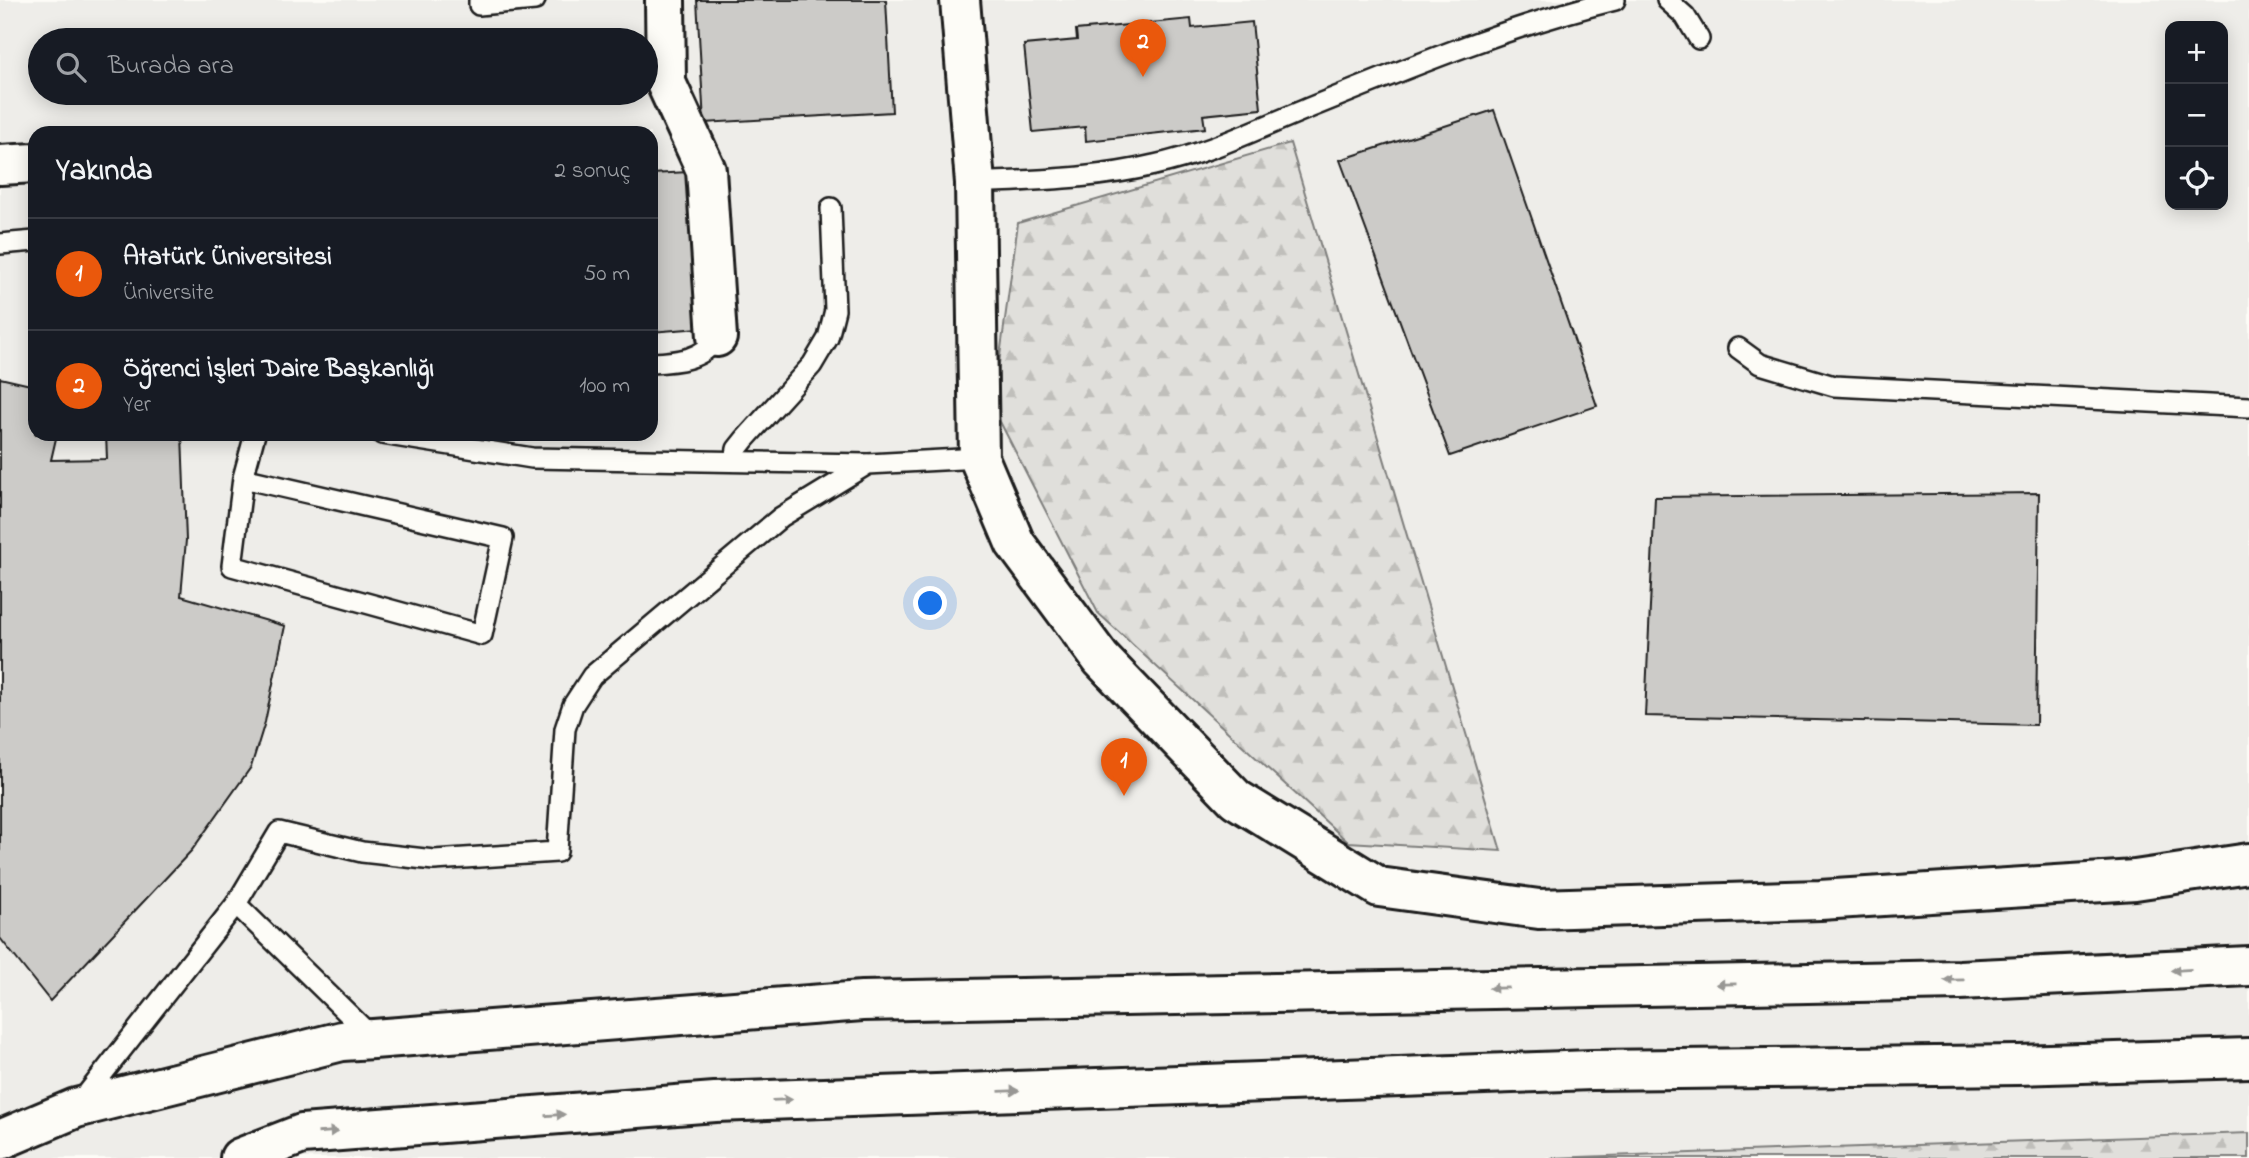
<!DOCTYPE html>
<html lang="tr">
<meta charset="utf-8">
<style>
body{margin:0;font-family:"Indie Flower",sans-serif;background:#20242c;color:#f1f3f6}
.controls{position:absolute;right:21px;top:21px;display:grid;overflow:hidden;border-radius:14px;box-shadow:0 4px 18px #0003}
.controls button{width:63px;height:63px;display:grid;place-items:center;padding:0;border:0;border-bottom:2px solid #363941;background:#171b24;color:#f1f3f6;font:35px sans-serif}
.you{position:absolute;left:931px;top:604px;width:24px;height:24px;margin:-18px;border:5px solid #fff;border-radius:50%;background:#1a73e8;box-shadow:0 0 0 10px #1a73e833}
.badge{display:grid;place-items:center;width:46px;height:46px;border-radius:50%;background:#ea580c;color:#fff;font-size:23px;font-weight:700}
.pin{position:absolute;translate:-50% -58px;filter:drop-shadow(0 2px 4px #0008)}
.pin::after{content:'';position:absolute;top:37px;width:24px;height:21px;background:inherit;clip-path:polygon(0 0,100% 0,50% 100%)}
.list{margin:0;padding:0;list-style:none}
h2{display:flex;justify-content:space-between;align-items:center;height:91px;margin:0;padding:0 28px;font-size:30px}
h2 small{font-size:23px;font-weight:400;color:#9ea1a6}
.list li{display:grid;grid-template-columns:46px 1fr auto;gap:21px;align-items:center;box-sizing:border-box;height:112px;padding:0 28px;border-top:2px solid #363941}
.list b{display:block;font-size:26px;white-space:nowrap}
.list p{margin:0;font-size:23px;white-space:nowrap;color:#9ea1a6}
.list em{font-size:23px;font-style:normal;color:#9ea1a6}
.icon{flex:none;width:38px;height:38px;fill:none;stroke:currentColor;stroke-width:2;stroke-linecap:round;stroke-linejoin:round}
.map{position:relative;flex:none;width:2249px;height:1158px;overflow:hidden}
.search{position:absolute;background:#171b24;box-shadow:0 4px 18px #0003;left:28px;top:28px;width:630px;height:77px;display:flex;align-items:center;gap:18px;box-sizing:border-box;padding:0 24px;border-radius:38px;color:#9ea1a6;font-size:26px}
.panel{position:absolute;background:#171b24;box-shadow:0 4px 18px #0003;left:28px;top:126px;width:630px;height:315px;border-radius:21px}
.map>svg:first-child{display:block}
.built{fill:#eeede9;fill-rule:evenodd}
.forest{fill:url(#forest-firs);stroke:#7e7e7c;stroke-width:2}
.building{fill:#cccbc8;stroke:#1c1c1c;stroke-width:2}
.lines{fill:none;stroke-linecap:round;stroke-linejoin:round}
.service-casing{stroke:#1c1c1c;stroke-width:24}
.minor-casing{stroke:#1c1c1c;stroke-width:44}
.secondary-casing{stroke:#1c1c1c;stroke-width:44}
.service{stroke:#fdfcf7;stroke-width:19}
.minor{stroke:#fdfcf7;stroke-width:38}
.secondary{stroke:#fdfcf7;stroke-width:38}
.oneway{fill:#989794}
</style>
<div class="map">
<svg width="2249" height="1158" viewBox="0 0 2249 1158">
<defs>
<pattern id="forest-firs" width="22" height="20" patternUnits="userSpaceOnUse" patternTransform="scale(1.75)"><rect width="22" height="20" fill="#e0dfdb"/><path d="M5 1l3.5 6h-7zM16 11l3.5 6h-7z" fill="#c0bfbb"/></pattern>
</defs>
<rect width="100%" height="100%" fill="#fdfcf7"/>
<filter id="ink" filterUnits="userSpaceOnUse"><feTurbulence type="fractalNoise" baseFrequency=".0143" numOctaves="2"/><feDisplacementMap in="SourceGraphic" scale="14" xChannelSelector="R" yChannelSelector="G"/><feConvolveMatrix kernelMatrix="1 2 1 2 8 2 1 2 1" color-interpolation-filters="sRGB"/></filter>
<g filter="url(#ink)">
<path class="built" d="M0,0H2249V1158H0ZM2170,26H2223V205H2170ZM40,40H646V93H40ZM35,133H651V434H35Z"/>
<g class="forest">
<path d="M1290,143L1501,851L1348,842L1098,613L993,408L1018,223Z"/>
<path d="M2249,1133V1158H1551Z"/>
</g>
<g class="building">
<path d="M697,0H886L892,112L704,123Z"/>
<path d="M1191,19L1192,28L1252,22L1261,109L1203,115L1205,128L1086,141L1085,127L1033,132L1024,45L1077,40L1076,30Z"/>
<path d="M1494,110L1597,406L1450,456L1340,160Z"/>
<path d="M689,172L700,328L651,332V174Z"/>
<path d="M0,378L35,386V434H57L51,460L107,459L106,434H182L186,540L181,596L285,626L265,722L251,767L192,850L50,1001L0,938Z"/>
<path d="M2039,493L2036,725L1645,716L1655,497Z"/>
</g>
<g class="lines">
<defs>
<g id="service">
<path d="M479,0V5L535,0"/>
<path d="M1667,0L1685,16L1699,39"/>
<path d="M975,183C1035,180 1096,179 1154,165C1206,154 1255,130 1304,110C1405,69 1508,26 1615,0"/>
<path d="M0,244L35,241"/>
<path d="M1738,348L1760,364L1834,386L2249,407"/>
<path d="M651,363C677,362 703,360 717,337"/>
<path d="M382,434L532,458L867,464"/>
<path d="M735,461L737,449L745,439L812,365L828,338L835,310L831,208"/>
<path d="M243,478L503,538L482,635L232,566L243,478L255,434"/>
<path d="M236,904L279,832L362,852L434,860L557,852L565,729L573,705L592,676L781,517L868,464L979,458"/>
<path d="M79,1104L236,904L373,1038"/>
</g>
<g id="minor">
<path d="M665,0L666,83L706,170L717,337"/>
<path d="M960,0L975,183L979,458L1015,543L1101,659L1236,799L1379,887L1539,909L1820,900L2135,880L2249,863"/>
<path d="M0,165L35,163"/>
</g>
<g id="secondary">
<path d="M0,1140L76,1108L342,1041L373,1039L862,1001L1960,980L2249,966"/>
<path d="M240,1158L302,1134L715,1102L1592,1070L2018,1065L2249,1058"/>
</g>
</defs>
<use href="#service" class="service-casing"/>
<use href="#minor" class="minor-casing"/>
<use href="#secondary" class="secondary-casing"/>
<use href="#service" class="service"/>
<use href="#minor" class="minor"/>
<use href="#secondary" class="secondary"/>
</g>
<defs><path id="oneway-solid" d="M-6-.8H1V-3.2L6.5 0L1 3.2V.8H-6Z" transform="scale(1.75)"/></defs>
<g class="oneway">
<use href="#oneway-solid" transform="translate(2181 970) rotate(177)"/>
<use href="#oneway-solid" transform="translate(1954 980) rotate(179)"/>
<use href="#oneway-solid" transform="translate(1726 984) rotate(179)"/>
<use href="#oneway-solid" transform="translate(1499 988) rotate(179)"/>
<use href="#oneway-solid" transform="translate(1009 1091) rotate(-2)"/>
<use href="#oneway-solid" transform="translate(782 1100) rotate(-2)"/>
<use href="#oneway-solid" transform="translate(555 1115) rotate(-4)"/>
<use href="#oneway-solid" transform="translate(328 1132) rotate(-4)"/>
</g>
</g>
</svg>
<div class="controls">
<button>+</button>
<button>−</button>
<button><svg class="icon" aria-label="locate" viewBox="0 0 24 24"><circle cx="12" cy="12" r="6"/><path d="M12 2v4M12 18v4M2 12h4M18 12h4"/></svg></button>
</div>
<div class="you"></div>
<div class="pin badge" style="left:1124px;top:796px">1</div>
<div class="pin badge" style="left:1143px;top:77px">2</div>
<div class="search"><svg class="icon" aria-label="search" viewBox="0 0 24 24"><circle cx="10" cy="10" r="6"/><path d="M15 15l6 6"/></svg>Burada ara</div>
<section class="panel">
<h2>Yakında<small>2 sonuç</small></h2>
<ul class="list">
<li><span class="badge">1</span><div><b>Atatürk Üniversitesi</b><p>Üniversite</p></div><em>50 m</em></li>
<li><span class="badge">2</span><div><b>Öğrenci İşleri Daire Başkanlığı</b><p>Yer</p></div><em>100 m</em></li>
</ul>
</section>
</div>
